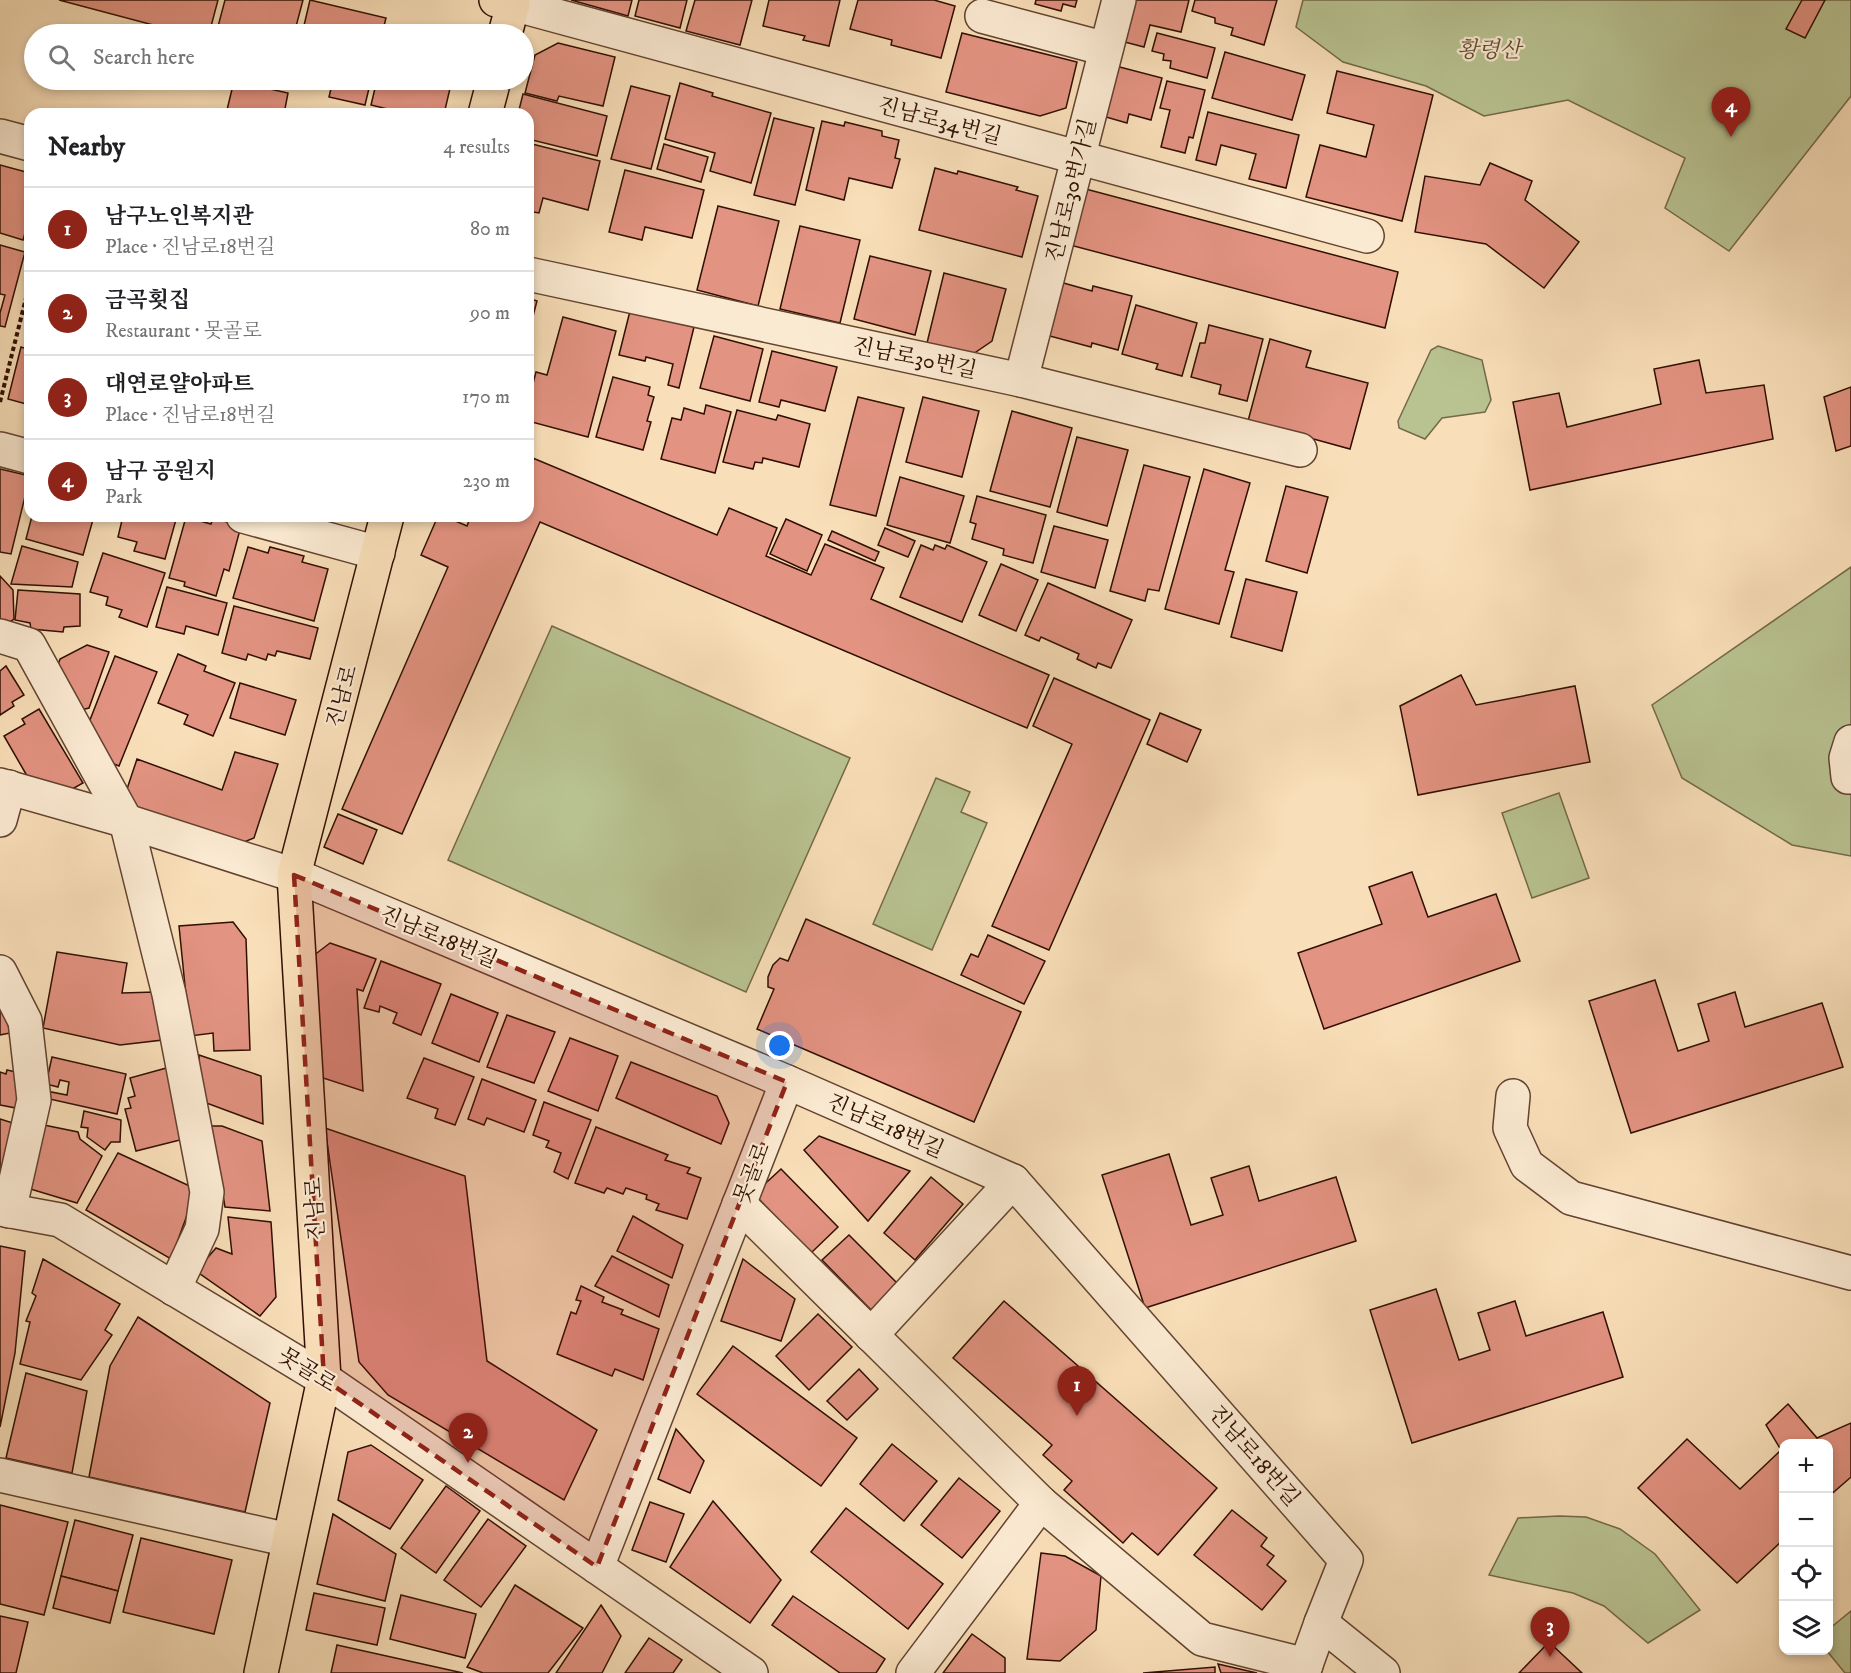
<!DOCTYPE html>
<meta charset="utf-8">
<style>
body{margin:0;font-family:"IM FELL DW Pica","Noto Serif KR",serif;background:#f2f2f2;color:#202124}
.controls{position:absolute;right:18px;bottom:18px;display:grid;overflow:hidden;border-radius:12px;box-shadow:0 3px 9px #0003}
.controls button{width:54px;height:54px;display:grid;place-items:center;padding:0;border:0;border-bottom:2px solid #e0e0e0;background:#fff;color:#202124;font:30px sans-serif}
.you{position:absolute;left:780px;top:1046px;width:21px;height:21px;margin:-15px;border:4px solid #fff;border-radius:50%;background:#1a73e8;box-shadow:0 0 0 9px #1a73e833}
.badge{display:grid;place-items:center;width:39px;height:39px;border-radius:50%;background:#8f2418;color:#fff;font-size:20px;font-weight:700}
.pin{position:absolute;translate:-50% -50px;filter:drop-shadow(0 2px 3px #0008)}
.pin::after{content:'';position:absolute;top:32px;width:21px;height:18px;background:inherit;clip-path:polygon(0 0,100% 0,50% 100%)}
.list{margin:0;padding:0;list-style:none}
h2{display:flex;justify-content:space-between;align-items:center;height:78px;margin:0;padding:0 24px;font-size:26px}
h2 small{font-size:20px;font-weight:400;color:#757577}
.list li{display:grid;grid-template-columns:39px 1fr auto;gap:18px;align-items:center;box-sizing:border-box;height:84px;padding:0 24px;border-top:2px solid #e0e0e0}
.list b{display:block;font-size:22px;white-space:nowrap}
.list p{margin:0;font-size:20px;white-space:nowrap;color:#757577}
.list em{font-size:20px;font-style:normal;color:#757577}
.icon{flex:none;width:33px;height:33px;fill:none;stroke:currentColor;stroke-width:2;stroke-linecap:round;stroke-linejoin:round}
.map{position:relative;flex:none;width:1851px;height:1673px;overflow:hidden}
.search{position:absolute;background:#fff;box-shadow:0 3px 9px #0003;left:24px;top:24px;width:510px;height:66px;display:flex;align-items:center;gap:15px;box-sizing:border-box;padding:0 21px;border-radius:33px;color:#757577;font-size:22px}
.panel{position:absolute;background:#fff;box-shadow:0 3px 9px #0003;left:24px;top:108px;width:510px;height:414px;border-radius:18px}
.map>svg:first-child{display:block}
.green{fill:#b9c392;stroke:#74694a;stroke-width:1.5}
.building{fill:#e39382;stroke:#300f02;stroke-width:1.5}
.lines{fill:none;stroke-linecap:round;stroke-linejoin:round}
.minor-casing{stroke:#624330;stroke-width:36}
.major-casing{stroke:#300f02;stroke-width:36}
.path{stroke:#300f02;stroke-width:4;stroke-dasharray:4.5 3;stroke-linecap:butt}
.minor{stroke:#fbead2;stroke-width:33}
.major{stroke:#f9dfb9;stroke-width:33}
.marked{fill:#8f2418;fill-opacity:0.2;stroke:#8f2418;stroke-width:4.5;stroke-dasharray:12 8;stroke-linejoin:round}
.labels{text-anchor:middle;stroke-width:4.5;stroke-linejoin:round;paint-order:stroke}
.park-label{font-size:22px;font-style:italic;fill:#604e34;stroke:#fbead2}
.street-label{font-size:22px;fill:#300f02;stroke:#fbead2}
</style>
<div class="map">
<svg width="1851" height="1673" viewBox="0 0 1851 1673">
<rect width="100%" height="100%" fill="#f9dfb9"/>
<filter id="stains"><feTurbulence type="fractalNoise" baseFrequency=".00333" numOctaves="4"/><feColorMatrix values="0 0 0 0 .2 0 0 0 0 .09 0 0 0 0 .02 0 0 0 .5 -.17"/></filter>
<radialGradient id="worn" r=".72"><stop offset=".6" stop-color="#630" stop-opacity="0"/><stop offset="1" stop-color="#630" stop-opacity=".3"/></radialGradient>
<g class="green">
<path d="M1303,0H1851V96L1729,251L1665,208L1685,158L1568,100L1484,116L1426,86L1343,62L1296,27Z"/>
<path d="M1438,346L1482,360L1491,400L1485,412L1442,418L1425,439L1399,428L1398,421L1431,350Z"/>
<path d="M1851,567V856L1792,845L1682,778L1652,705Z"/>
<path d="M552,626L850,758L746,992L448,860Z"/>
<path d="M936,778L970,792L961,812L987,823L932,950L873,924Z"/>
<path d="M1559,793L1589,878L1532,898L1502,813Z"/>
<path d="M1559,1516L1586,1517L1620,1529L1655,1554L1700,1610L1648,1643L1604,1606L1573,1593L1489,1575L1518,1518Z"/>
<path d="M1851,1611V1673H1845L1827,1651L1828,1650L1829,1629Z"/>
</g>
<g class="building">
<path d="M59,0H218L209,34H187Z"/>
<path d="M225,0H303L294,34H216Z"/>
<path d="M310,0L386,18L382,34H302Z"/>
<path d="M571,0H632L628,16Z"/>
<path d="M639,0H687L680,28L635,16Z"/>
<path d="M695,0H752L740,45L686,31Z"/>
<path d="M769,0H840L829,46L803,40L805,36L763,26Z"/>
<path d="M858,0H934L955,6L941,58L891,45L892,40L850,29Z"/>
<path d="M1036,0H1077L1075,7L1063,4L1061,11L1035,4Z"/>
<path d="M1127,0H1189L1181,32L1150,25L1144,47L1117,40Z"/>
<path d="M1195,0H1277L1264,45L1231,35L1233,28L1215,23V18L1192,11Z"/>
<path d="M1802,0H1825L1805,38L1786,29Z"/>
<path d="M962,33L1077,62L1066,108L1040,116L946,92Z"/>
<path d="M1157,33L1215,48L1207,78L1170,68L1171,61L1163,60L1164,54L1152,51Z"/>
<path d="M558,43L615,57L603,106L559,96L557,101L525,93L535,55Z"/>
<path d="M1225,52L1305,75L1292,120L1212,98Z"/>
<path d="M1112,65L1162,78L1151,120L1129,114L1127,123L1099,115Z"/>
<path d="M1337,71L1433,95L1402,221L1306,197L1320,145L1366,157L1374,125L1327,113Z"/>
<path d="M333,80H371L365,105L329,97Z"/>
<path d="M377,80H452L444,114H408L371,105Z"/>
<path d="M234,81L288,93L284,114H226Z"/>
<path d="M1167,81L1205,90L1193,138L1189,137L1185,153L1161,147L1170,110L1160,108Z"/>
<path d="M680,83L713,93L712,96L771,113L751,183L710,171L715,153L665,139Z"/>
<path d="M631,86L670,96L651,169L611,159Z"/>
<path d="M523,94L607,116L597,156L528,139V114H518Z"/>
<path d="M1208,112L1299,135L1286,188L1249,179L1256,154L1221,145L1216,165L1196,160Z"/>
<path d="M774,118L814,128L795,205L754,195Z"/>
<path d="M822,121L844,126L845,122L882,131V136L899,140L895,158L900,159L892,188L849,178L844,200L806,190Z"/>
<path d="M528,143L600,161L588,210L543,198L539,213L528,211Z"/>
<path d="M664,144L708,157L701,182L657,169Z"/>
<path d="M1490,163L1532,181L1525,200L1579,242L1544,288L1486,244L1415,232L1425,176L1480,185Z"/>
<path d="M0,165L30,173V216L23,240L0,233Z"/>
<path d="M935,168L957,174L958,171L1018,187L1016,190L1038,196L1022,257L919,230Z"/>
<path d="M625,170L704,190L692,238L645,227L642,240L609,232Z"/>
<path d="M1082,188L1398,272L1385,328L1070,245Z"/>
<path d="M718,206L779,221L758,306L697,290Z"/>
<path d="M800,226L860,240L840,323L780,309Z"/>
<path d="M0,245L25,252L5,327L0,326V313L5,295L0,294Z"/>
<path d="M870,256L931,271L915,335L854,319Z"/>
<path d="M944,273L1006,289L992,341L973,354L927,343Z"/>
<path d="M1060,282L1092,291L1093,286L1132,296L1118,350L1092,343L1091,347L1046,335Z"/>
<path d="M528,298L537,301L528,335Z"/>
<path d="M1136,305L1197,323L1182,376L1156,369L1158,364L1122,354Z"/>
<path d="M630,311L694,327L679,388L668,385L673,364L646,357L645,361L619,355Z"/>
<path d="M563,317L616,331L588,437L528,421V402L536,372L547,375Z"/>
<path d="M1209,325L1263,339L1247,401L1219,394L1221,385L1191,377L1200,343H1205Z"/>
<path d="M714,336L763,349L750,401L700,388Z"/>
<path d="M1270,339L1311,351L1306,367L1368,383L1350,449L1248,421Z"/>
<path d="M21,347L30,350V405L8,399Z"/>
<path d="M772,351L837,367L825,411L781,400L779,407L759,402Z"/>
<path d="M1699,360L1706,393L1764,385L1773,439L1530,490L1513,402L1559,393L1567,427L1661,404L1654,369Z"/>
<path d="M613,377L650,387L648,395L654,397L647,421L651,422L643,450L596,437Z"/>
<path d="M1851,387V446L1836,451L1824,397Z"/>
<path d="M858,397L904,408L876,516L830,505Z"/>
<path d="M923,397L979,411L962,477L906,462Z"/>
<path d="M706,405L731,412L715,473L661,459L672,418L681,420L684,408L704,414Z"/>
<path d="M737,410L776,420L778,415L810,424L799,467L763,458L762,463L755,462L753,469L723,462Z"/>
<path d="M1012,411L1072,428L1050,507L990,491Z"/>
<path d="M1077,437L1128,450L1107,526L1057,512Z"/>
<path d="M528,456L717,535L729,508L777,528L766,556L811,575L825,544L884,568L871,599L1049,675L1027,728L540,522L402,834L342,809L448,567L421,555L438,516H444L467,526L471,516H528Z"/>
<path d="M1144,465L1190,477L1159,591L1148,589L1145,601L1110,591Z"/>
<path d="M0,469L30,476L11,554L0,552Z"/>
<path d="M1204,469L1250,483L1225,570L1234,572L1219,624L1165,609Z"/>
<path d="M900,477L964,496L950,543L887,525Z"/>
<path d="M1286,486L1328,497L1307,573L1266,561Z"/>
<path d="M977,496L1046,515L1033,563L1003,555L1004,549L972,539L976,524L970,522Z"/>
<path d="M32,516H94L83,555L26,539Z"/>
<path d="M123,516H177L165,559L134,551L137,542L118,537Z"/>
<path d="M186,517L211,524L213,518L241,526L229,571L224,569L216,596L184,586L185,582L169,578Z"/>
<path d="M786,519L822,535L807,571L770,554Z"/>
<path d="M1054,526L1108,540L1095,588L1041,572Z"/>
<path d="M885,528L915,541L908,557L878,545Z"/>
<path d="M832,531L879,552L875,561L828,540Z"/>
<path d="M921,545L933,550L935,545L945,549L947,545L987,562L962,622L900,597Z"/>
<path d="M22,546L78,562L72,587L11,584Z"/>
<path d="M248,547L268,553L270,547L304,556L302,562L328,569L314,621L233,598Z"/>
<path d="M103,553L165,573L147,627L119,617L122,610L106,605L108,597L90,592Z"/>
<path d="M1001,564L1038,580L1016,631L979,615Z"/>
<path d="M0,576L13,590L14,619L5,625L0,622Z"/>
<path d="M1246,579L1297,592L1282,651L1231,637Z"/>
<path d="M1048,583L1132,620L1111,668L1098,663L1096,668L1077,659L1079,654L1041,637L1039,641L1025,635Z"/>
<path d="M167,587L227,603L218,635L186,626L184,634L156,627Z"/>
<path d="M18,590L80,594V626L64,627L63,632L31,629L30,623L15,620Z"/>
<path d="M234,606L318,628L310,659L277,651L275,656L268,654L266,660L248,654L246,660L222,653Z"/>
<path d="M87,645L109,652L89,708L81,710L57,668L60,659Z"/>
<path d="M178,654L206,666L204,671L235,683L213,736L184,724L188,715L158,703Z"/>
<path d="M115,656L157,672L119,766L102,759L88,725Z"/>
<path d="M6,666L24,695L12,702L14,706L0,715V671Z"/>
<path d="M1461,675L1476,705L1575,686L1590,762L1418,795L1400,706Z"/>
<path d="M1054,678L1150,720L1049,950L992,926L1072,744L1033,726Z"/>
<path d="M240,683L296,700L285,735L230,718Z"/>
<path d="M39,709L83,783L67,792L30,781L4,736L25,724L22,719Z"/>
<path d="M1160,713L1201,730L1187,762L1147,744Z"/>
<path d="M235,752L278,764L254,838L232,847L127,810L123,801L137,759L222,790Z"/>
<path d="M338,814L377,830L363,864L324,847Z"/>
<path d="M1412,872L1428,917L1496,894L1520,961L1324,1029L1298,953L1382,924L1369,887Z"/>
<path d="M806,919L1021,1012L974,1122L757,1029L774,989L768,987V977L773,965L780,958L788,961Z"/>
<path d="M233,922L246,939L250,1050L214,1051L213,1033L190,1036L179,926Z"/>
<path d="M988,935L1045,961L1024,1004L961,975L971,954L978,957Z"/>
<path d="M330,943L376,959L363,991L357,989L363,1091L317,1076L313,956Z"/>
<path d="M57,952L127,963L122,993L155,992L171,1039L120,1045L43,1028Z"/>
<path d="M381,961L441,984L421,1035L393,1023L397,1013L380,1006L379,1012L364,1008Z"/>
<path d="M1655,980L1678,1051L1709,1041L1698,1004L1735,992L1745,1027L1822,1003L1843,1067L1631,1133L1589,1001Z"/>
<path d="M0,990L10,1033L0,1035Z"/>
<path d="M451,994L498,1013L479,1062L432,1043Z"/>
<path d="M507,1015L555,1032L534,1083L487,1067Z"/>
<path d="M570,1038L618,1056L598,1111L548,1091Z"/>
<path d="M199,1055L261,1076L263,1124L201,1101Z"/>
<path d="M52,1057L126,1074L117,1114L45,1098L46,1091L67,1095L69,1082L60,1080L58,1087L46,1084Z"/>
<path d="M424,1058L474,1077L455,1125L435,1118L438,1109L407,1098Z"/>
<path d="M631,1062L717,1096L729,1123L721,1144L616,1098Z"/>
<path d="M170,1067L188,1138L136,1151L125,1109L131,1108L128,1098L135,1096L130,1078Z"/>
<path d="M7,1070L21,1073L16,1108L0,1105V1072L6,1074Z"/>
<path d="M482,1079L536,1100L524,1132L487,1118L484,1125L468,1119Z"/>
<path d="M544,1102L591,1120L568,1179L554,1172L561,1153L546,1147L549,1141L533,1135Z"/>
<path d="M84,1111L121,1120L120,1142H111L105,1150L87,1137L88,1128L81,1127Z"/>
<path d="M0,1119L19,1125L0,1179Z"/>
<path d="M39,1124L78,1132L80,1139L102,1156L77,1203L27,1188Z"/>
<path d="M211,1126H222L262,1141L270,1211L225,1207Z"/>
<path d="M596,1127L668,1155L665,1160L690,1168L687,1173L701,1178L687,1219L656,1210L659,1204L646,1199L647,1195L626,1188L623,1194L607,1188L604,1193L575,1183Z"/>
<path d="M325,1128L465,1176L487,1361L597,1430L564,1500L388,1395L359,1362Z"/>
<path d="M819,1136L910,1171L868,1221L804,1150Z"/>
<path d="M118,1153L194,1188V1196L171,1259L86,1210Z"/>
<path d="M1169,1154L1191,1225L1223,1215L1211,1178L1249,1166L1259,1201L1336,1177L1356,1241L1145,1308L1102,1175Z"/>
<path d="M781,1169L838,1227L811,1253L754,1194Z"/>
<path d="M931,1177L963,1204L915,1260L884,1233Z"/>
<path d="M633,1216L683,1245L672,1278L617,1251Z"/>
<path d="M228,1217L271,1222L276,1297L260,1316L196,1271L216,1248L232,1254Z"/>
<path d="M849,1235L900,1286L873,1312L822,1260Z"/>
<path d="M0,1246L25,1251L15,1353L0,1427Z"/>
<path d="M612,1256L669,1285L659,1317L595,1286Z"/>
<path d="M43,1259L120,1304L105,1330L112,1335L81,1380L20,1364L30,1322L26,1321L36,1296L32,1293Z"/>
<path d="M743,1259L795,1299L781,1341L721,1321Z"/>
<path d="M581,1286L604,1297L602,1302L623,1310L621,1314L659,1329L643,1380L615,1369L612,1376L557,1354L571,1312L576,1314L581,1301L576,1300Z"/>
<path d="M1436,1289L1459,1360L1490,1350L1478,1313L1515,1301L1526,1336L1603,1312L1623,1377L1412,1443L1370,1310Z"/>
<path d="M1004,1301L1217,1488L1158,1555L1132,1533L1123,1543L1064,1490L1072,1481L1043,1455L1052,1445L953,1358Z"/>
<path d="M818,1314L852,1347L809,1390L776,1356Z"/>
<path d="M138,1317L270,1403L245,1512L89,1477L110,1366Z"/>
<path d="M733,1346L857,1438L821,1486L697,1394Z"/>
<path d="M859,1369L878,1389L847,1420L827,1401Z"/>
<path d="M26,1373L87,1391L72,1473L6,1458Z"/>
<path d="M1788,1404L1817,1438L1851,1423V1477L1828,1497V1444H1784V1539L1737,1583L1638,1488L1687,1439L1740,1489L1781,1450L1766,1425Z"/>
<path d="M676,1429L704,1461L690,1493L658,1479Z"/>
<path d="M892,1444L937,1481L904,1521L860,1484Z"/>
<path d="M371,1445L423,1480L390,1529L338,1500L348,1452Z"/>
<path d="M959,1478L1000,1511L962,1558L921,1525Z"/>
<path d="M446,1486L480,1511L436,1573L401,1548Z"/>
<path d="M713,1501L781,1580L750,1623L670,1567Z"/>
<path d="M650,1502L684,1514L666,1562L632,1550Z"/>
<path d="M0,1505L68,1522L44,1615L0,1604Z"/>
<path d="M846,1508L943,1584L908,1629L811,1552Z"/>
<path d="M1232,1510L1267,1538L1261,1546L1274,1556L1267,1565L1286,1581L1262,1610L1194,1555Z"/>
<path d="M333,1514L396,1554L385,1601L317,1584Z"/>
<path d="M488,1519L526,1546L481,1607L444,1580Z"/>
<path d="M75,1520L133,1535L118,1591L61,1576Z"/>
<path d="M141,1538L232,1560L214,1634L123,1612Z"/>
<path d="M1041,1553L1065,1556L1101,1576L1096,1630L1060,1661L1027,1659Z"/>
<path d="M61,1576L118,1591L110,1623L53,1608Z"/>
<path d="M515,1585L583,1628L548,1673H483L467,1667Z"/>
<path d="M314,1593L385,1608L377,1645L306,1630Z"/>
<path d="M401,1595L476,1614L465,1658L390,1639Z"/>
<path d="M793,1596L885,1659L876,1673H840L772,1625Z"/>
<path d="M601,1605L621,1636L602,1673H556Z"/>
<path d="M0,1616L28,1622L16,1673H0Z"/>
<path d="M972,1634L1005,1658V1673H943Z"/>
<path d="M649,1638L682,1660L673,1673H625Z"/>
<path d="M1549,1642L1582,1673H1519Z"/>
<path d="M337,1645L463,1673H331Z"/>
<path d="M1218,1664L1257,1673H1221Z"/>
<path d="M1215,1667V1673H1143Z"/>
</g>
<g class="lines">
<defs>
<g id="minor">
<path d="M514,0L513,4L1367,236"/>
<path d="M982,16L1106,49"/>
<path d="M0,136L30,144"/>
<path d="M528,274L1021,380L1300,450"/>
<path d="M1021,380L1119,0"/>
<path d="M0,449L30,457"/>
<path d="M243,516L378,553"/>
<path d="M0,636L29,645L126,821L169,994L207,1192L202,1229L174,1289"/>
<path d="M1851,742L1846,758L1848,777H1851"/>
<path d="M0,785L126,821L294,875L787,1082L1013,1181L1346,1560L1321,1623L1303,1673"/>
<path d="M0,820L9,787"/>
<path d="M0,972L25,1021L34,1100L9,1211"/>
<path d="M1513,1096L1510,1128L1527,1165L1571,1198L1851,1273"/>
<path d="M739,1204L1041,1503L913,1673"/>
<path d="M0,1209L60,1220L324,1379L751,1673"/>
<path d="M871,1335L1013,1181"/>
<path d="M0,1475L289,1540"/>
<path d="M1041,1503L1202,1639L1306,1665"/>
<path d="M597,1567L787,1082"/>
<path d="M1321,1623L1383,1673"/>
</g>
<g id="major">
<path d="M496,0L513,4L505,34"/>
<path d="M485,114L494,80"/>
<path d="M261,1673L324,1379L294,875L387,516"/>
</g>
</defs>
<use href="#minor" class="minor-casing"/>
<use href="#major" class="major-casing"/>
<path class="path" d="M0,402L30,282"/>
<use href="#minor" class="minor"/>
<use href="#major" class="major"/>
</g>
<path class="marked" d="M294,875L787,1082L597,1567L324,1379Z"/>
<g class="labels">
<g class="park-label">
<text x="1489" y="57">황령산</text>
</g>
<g class="street-label">
<text transform="translate(940 120) rotate(15)" y="8">진남로34번길</text>
<text transform="translate(1070 190) rotate(-76)" y="8">진남로30번가길</text>
<text transform="translate(915 357) rotate(12)" y="8">진남로30번길</text>
<text transform="translate(341 696) rotate(-75)" y="8">진남로</text>
<text transform="translate(439 936) rotate(23)" y="8">진남로18번길</text>
<text transform="translate(886 1125) rotate(24)" y="8">진남로18번길</text>
<text transform="translate(751 1173) rotate(-69)" y="8">못골로</text>
<text transform="translate(314 1209) rotate(-93)" y="8">진남로</text>
<text transform="translate(308 1369) rotate(32)" y="8">못골로</text>
<text transform="translate(1255 1455) rotate(49)" y="8">진남로18번길</text>
</g>
</g>
<rect width="100%" height="100%" filter="url(#stains)"/>
<rect width="100%" height="100%" fill="url(#worn)"/>
</svg>
<div class="controls">
<button>+</button>
<button>−</button>
<button><svg class="icon" aria-label="locate" viewBox="0 0 24 24"><circle cx="12" cy="12" r="6"/><path d="M12 2v4M12 18v4M2 12h4M18 12h4"/></svg></button>
<button><svg class="icon" aria-label="layers" viewBox="0 0 24 24"><path d="M12 4l9 5-9 5-9-5zM3 14l9 5 9-5"/></svg></button>
</div>
<div class="you"></div>
<div class="pin badge" style="left:1077px;top:1416px">1</div>
<div class="pin badge" style="left:468px;top:1463px">2</div>
<div class="pin badge" style="left:1550px;top:1657px">3</div>
<div class="pin badge" style="left:1731px;top:137px">4</div>
<div class="search"><svg class="icon" aria-label="search" viewBox="0 0 24 24"><circle cx="10" cy="10" r="6"/><path d="M15 15l6 6"/></svg>Search here</div>
<section class="panel">
<h2>Nearby<small>4 results</small></h2>
<ul class="list">
<li><span class="badge">1</span><div><b>남구노인복지관</b><p>Place · 진남로18번길</p></div><em>80 m</em></li>
<li><span class="badge">2</span><div><b>금곡횟집</b><p>Restaurant · 못골로</p></div><em>90 m</em></li>
<li><span class="badge">3</span><div><b>대연로얄아파트</b><p>Place · 진남로18번길</p></div><em>170 m</em></li>
<li><span class="badge">4</span><div><b>남구 공원지</b><p>Park</p></div><em>230 m</em></li>
</ul>
</section>
</div>
